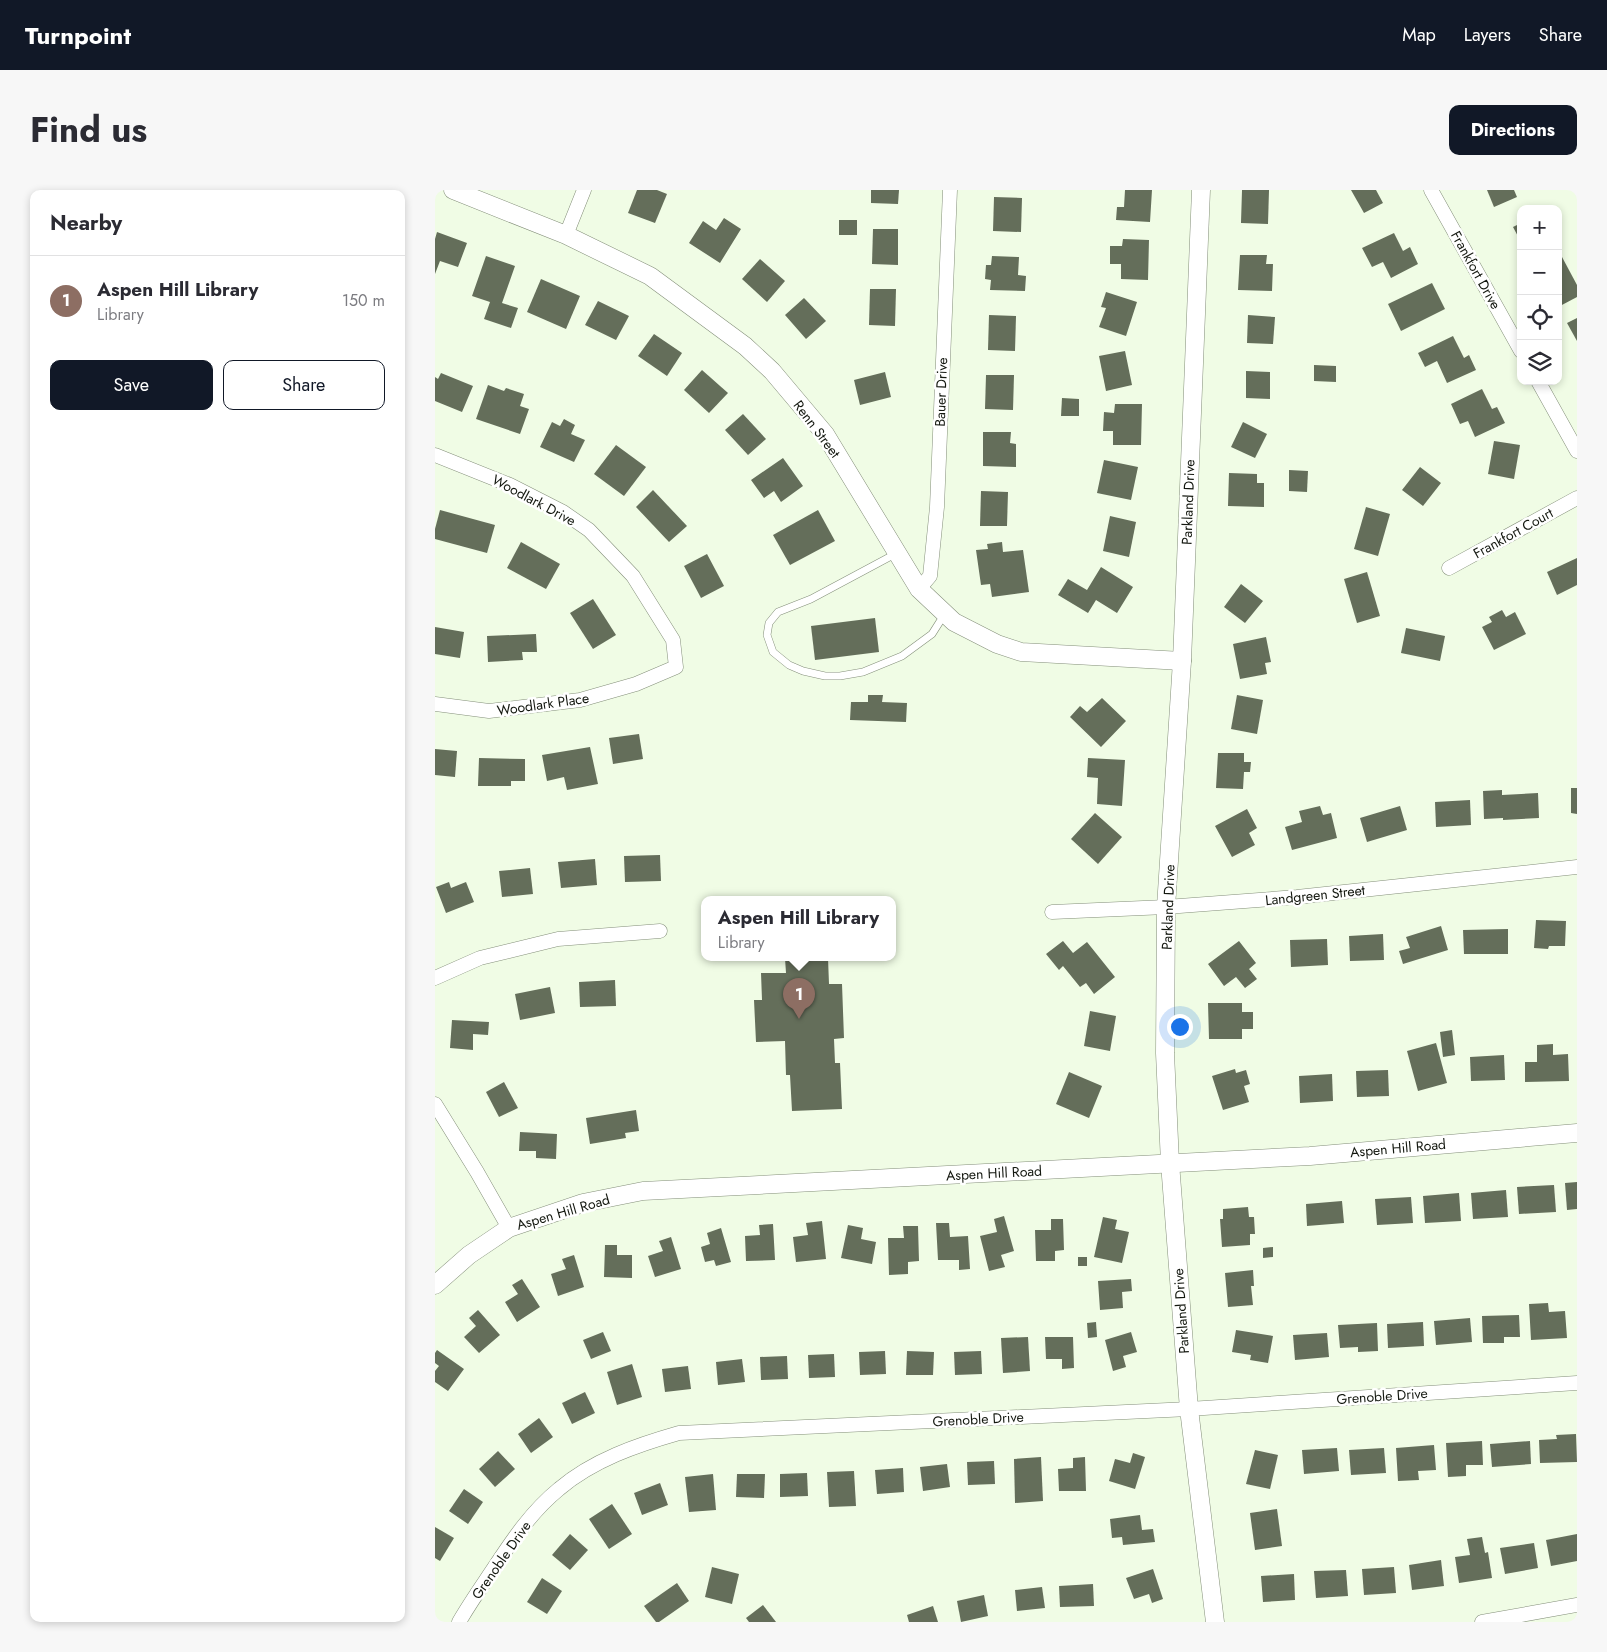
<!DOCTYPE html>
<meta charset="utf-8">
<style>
body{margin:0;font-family:Jost,sans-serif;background:#f7f7f7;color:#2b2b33}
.controls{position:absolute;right:15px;top:15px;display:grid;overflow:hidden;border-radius:10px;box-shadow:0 2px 8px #0003}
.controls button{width:45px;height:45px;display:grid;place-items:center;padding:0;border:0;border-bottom:1px solid #e1e1e2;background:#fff;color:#2b2b33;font:25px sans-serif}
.you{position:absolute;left:744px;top:836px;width:18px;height:18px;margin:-12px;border:4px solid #fff;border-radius:50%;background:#1a73e8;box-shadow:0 0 0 8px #1a73e833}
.badge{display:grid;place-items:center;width:32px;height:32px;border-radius:50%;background:#111827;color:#fff;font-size:16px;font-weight:700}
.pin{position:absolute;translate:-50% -41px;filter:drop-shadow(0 1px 2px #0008)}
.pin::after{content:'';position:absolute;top:26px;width:18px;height:15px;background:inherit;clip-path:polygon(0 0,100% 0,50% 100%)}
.popup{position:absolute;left:266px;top:706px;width:195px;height:65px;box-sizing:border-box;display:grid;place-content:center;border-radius:10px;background:#fff;filter:drop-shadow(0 1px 4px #0005);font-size:16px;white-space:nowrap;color:#7c7c81}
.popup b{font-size:19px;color:#2b2b33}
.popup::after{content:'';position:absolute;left:50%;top:100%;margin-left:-10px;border:10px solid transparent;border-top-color:#fff}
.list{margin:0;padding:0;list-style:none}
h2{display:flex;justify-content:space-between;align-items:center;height:65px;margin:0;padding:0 20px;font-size:21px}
h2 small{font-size:16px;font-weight:400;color:#7c7c81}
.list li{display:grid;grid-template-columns:32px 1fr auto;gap:15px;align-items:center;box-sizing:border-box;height:90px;padding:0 20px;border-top:1px solid #e1e1e2}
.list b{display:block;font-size:19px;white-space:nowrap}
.list p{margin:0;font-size:16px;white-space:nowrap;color:#7c7c81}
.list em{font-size:16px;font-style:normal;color:#7c7c81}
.actions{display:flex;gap:10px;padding:15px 20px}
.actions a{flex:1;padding:11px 0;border:1px solid #111827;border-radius:10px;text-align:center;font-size:18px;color:#111827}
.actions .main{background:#111827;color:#fff}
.icon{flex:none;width:28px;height:28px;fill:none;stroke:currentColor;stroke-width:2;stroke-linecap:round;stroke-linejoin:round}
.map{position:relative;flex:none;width:1142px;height:1432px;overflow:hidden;border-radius:10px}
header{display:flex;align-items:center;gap:30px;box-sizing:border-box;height:70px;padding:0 25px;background:#111827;color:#fff}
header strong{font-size:24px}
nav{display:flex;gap:28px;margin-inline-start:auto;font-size:18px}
.intro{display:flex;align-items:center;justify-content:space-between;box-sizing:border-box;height:120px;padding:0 30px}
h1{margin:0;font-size:35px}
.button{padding:12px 22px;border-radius:10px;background:#111827;color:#fff;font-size:18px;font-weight:700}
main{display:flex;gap:30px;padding:0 30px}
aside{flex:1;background:#fff;border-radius:10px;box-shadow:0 2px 8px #0003}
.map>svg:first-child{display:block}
.building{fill:#646e5a}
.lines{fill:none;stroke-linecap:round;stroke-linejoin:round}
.service-casing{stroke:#848f7a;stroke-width:8}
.minor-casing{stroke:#848f7a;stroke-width:15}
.tertiary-casing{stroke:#848f7a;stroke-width:19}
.service{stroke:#fff;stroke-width:7}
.minor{stroke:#fff;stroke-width:14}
.tertiary{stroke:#fff;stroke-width:18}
.labels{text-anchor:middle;stroke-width:5;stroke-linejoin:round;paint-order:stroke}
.street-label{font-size:14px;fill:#13170f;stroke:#fff}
</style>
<header>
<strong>Turnpoint</strong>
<nav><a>Map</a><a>Layers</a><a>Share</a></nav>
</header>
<div class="intro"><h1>Find us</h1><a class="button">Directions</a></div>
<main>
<aside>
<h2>Nearby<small></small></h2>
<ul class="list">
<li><span class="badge" style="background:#8d6e63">1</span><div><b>Aspen Hill Library</b><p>Library</p></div><em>150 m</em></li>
</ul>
<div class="actions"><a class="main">Save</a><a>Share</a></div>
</aside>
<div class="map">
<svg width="1142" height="1432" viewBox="0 0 1142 1432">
<rect width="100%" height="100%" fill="#f0fce5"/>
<g class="building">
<path d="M202,0H222L232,4L220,33L193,23Z"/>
<path d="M436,0H464L463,14L436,13Z"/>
<path d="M690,0H717L715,32L681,30L682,17H689Z"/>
<path d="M807,0H834L833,34L806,33Z"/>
<path d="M916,0H941L948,13L929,23Z"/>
<path d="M1052,0H1079L1082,7L1059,17Z"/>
<path d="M559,7L587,8L586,42L558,41Z"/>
<path d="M289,28L306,39L285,73L254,53L268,31L281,40Z"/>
<rect x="404" y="30" width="18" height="15"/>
<path d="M1086,33V52L1078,37Z"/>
<path d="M438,39H463V75L437,74Z"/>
<path d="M2,42L32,53L23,77L5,71L0,84V49Z"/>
<path d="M959,43L968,61L975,57L983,74L956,88L948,72L937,77L927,58Z"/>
<path d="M688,49L714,50L713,90L686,89V74H675V56H687Z"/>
<path d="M805,65H832L831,74H838L837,101L803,100Z"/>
<path d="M51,66L80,76L67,113L83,118L76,138L49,129L55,112L37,106Z"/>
<path d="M557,66L584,67L583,85L591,86L590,101L555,100L556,90L550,89L551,75H556Z"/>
<path d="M1127,67L1142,95V107L1125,116L1123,114V69Z"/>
<path d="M325,69L350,91L332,112L307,89Z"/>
<path d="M106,89L145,106L131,139L92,122Z"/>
<path d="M997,93L1010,119L966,141L953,114Z"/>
<path d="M435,99H461L460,136L434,135Z"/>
<path d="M671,102L702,112L691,146L664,137L671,118L666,117Z"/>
<path d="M369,108L391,131L371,149L350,125Z"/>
<path d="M163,111L194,126L181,150L150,135Z"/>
<path d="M554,125L581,126L580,161L553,160Z"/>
<path d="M813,125L840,127L838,154L812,153Z"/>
<path d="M1142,128V151L1132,133Z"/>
<path d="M219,144L247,163L232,186L203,166Z"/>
<path d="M1018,146L1029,168L1034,165L1041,180L1012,193L1002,171L990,177L983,163Z"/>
<path d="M690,161L697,195L671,201L664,166Z"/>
<path d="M879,175L901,176V192L879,191Z"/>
<path d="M267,180L293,203L274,223L249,200Z"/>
<path d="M811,181L835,182V209L811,208Z"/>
<path d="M450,182L456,207L425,215L419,190Z"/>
<path d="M6,183L38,196L27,222L0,211V187L3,189Z"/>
<path d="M551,185H579L578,220L550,219Z"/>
<path d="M53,195L69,201L71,198L89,204L85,216L94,219L85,244L41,229Z"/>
<path d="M1047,199L1057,219L1062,217L1070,233L1040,247L1033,231L1025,234L1016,214Z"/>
<path d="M627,208L644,209V226H626Z"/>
<path d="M680,214H707L706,255H678V241H668L669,222L679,223Z"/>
<path d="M308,224L331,249L313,265L290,240Z"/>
<path d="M129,229L140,235L136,244L150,250L139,272L105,257L117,232L125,236Z"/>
<path d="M808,232L832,244L820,268L796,257Z"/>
<path d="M548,242H576L575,253L581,254V277L548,276Z"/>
<path d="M1059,251L1085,255L1079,289L1053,284Z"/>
<path d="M181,255L211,277L189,306L159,284Z"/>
<path d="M348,268L368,296L346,312L339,301L329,308L316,290Z"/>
<path d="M669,270L703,277L696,310L662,303Z"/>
<path d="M985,277L1006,293L988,316L967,300Z"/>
<path d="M854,280L873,281L872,302L854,301Z"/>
<path d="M794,283L822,284V293H829V317L793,316Z"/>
<path d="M218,300L252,336L234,352L201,317Z"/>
<path d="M546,301L573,302L572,336H545Z"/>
<path d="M931,317L955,324L943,366L919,359Z"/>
<path d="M5,320L60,335L52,363L0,349V339Z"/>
<path d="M383,320L400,351L355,375L338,345Z"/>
<path d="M675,326L701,332L694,367L668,361Z"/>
<path d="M86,352L125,374L111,399L72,378Z"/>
<path d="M567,352L568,362L588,360L594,402L557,407L555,394L546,395L541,360L553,359L552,354Z"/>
<path d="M272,364L289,396L266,408L249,376Z"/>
<path d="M1142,368V395L1122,405L1112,382Z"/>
<path d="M666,377L698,397L682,423L661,410L653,423L623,405L633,389L652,400Z"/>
<path d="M932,382L945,426L922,433L909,389Z"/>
<path d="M806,394L828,411L810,433L789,417Z"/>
<path d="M158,409L181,445L158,459L135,423Z"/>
<path d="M1067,420L1071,427L1080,422L1091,444L1059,460L1047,437L1057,432L1054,427Z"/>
<path d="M440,428L444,462L380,470L376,436Z"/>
<path d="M0,437L29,442L25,468L0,464Z"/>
<path d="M971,438L1010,446L1005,471L966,463Z"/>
<path d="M101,444L102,462H87L88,470L53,472L52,446Z"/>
<path d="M831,447L836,472L830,473L832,484L805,489L798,454Z"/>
<path d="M433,505H448L447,512L472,513L471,532L415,530L416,512H433Z"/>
<path d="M802,505L828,510L822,544L796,539Z"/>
<path d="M667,508L691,531L666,557L635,527L645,516L652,522Z"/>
<path d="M204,544L208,569L178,574L174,548Z"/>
<path d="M155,557L163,594L132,600L129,587L112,591L107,565Z"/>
<path d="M0,559L22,561L20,587L0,585Z"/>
<path d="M783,563H809V572H816L815,582H809L808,599L781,598Z"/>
<path d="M44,568L90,569V591H76V596H43Z"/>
<path d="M653,568L690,570L687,616L662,614L663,588L652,587Z"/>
<path d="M1136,598H1142V624L1136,623Z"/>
<path d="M1067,600V605L1103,603L1104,628L1068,630V628L1049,629L1048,601Z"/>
<path d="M1035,610L1036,635L1001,637L1000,612Z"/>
<path d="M885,616L888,625L896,623L902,648L857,660L850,637L867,632L864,621Z"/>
<path d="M965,616L972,640L932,652L925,628Z"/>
<path d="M812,619L822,638L814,643L820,655L797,667L780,636Z"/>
<path d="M660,623L687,647L663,674L636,649Z"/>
<path d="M225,665L226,691L190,692L189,666Z"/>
<path d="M160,669L162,695L126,698L123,672Z"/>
<path d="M95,678L98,704L67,707L64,681Z"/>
<path d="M14,692L16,698L31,692L39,712L11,723L1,697Z"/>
<path d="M1101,730L1131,731L1130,756H1114L1113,759L1099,758Z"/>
<path d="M1006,736L1013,760L968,774L964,761L975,758L971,747Z"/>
<path d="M1073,739V764H1029L1028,740Z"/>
<path d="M948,744L949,770L915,771L914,746Z"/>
<path d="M892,749L893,775L856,777L855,750Z"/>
<path d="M628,751L638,763L652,752L680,787L659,804L651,793L645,797L628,776L624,780L611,764Z"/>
<path d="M804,751L821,773L814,779L822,789L810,798L801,787L789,796L773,774Z"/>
<path d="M350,768H393L394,794H407L409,848L399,849L400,873H405L407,919L357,921L355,885H351L350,851L321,852L319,810H327L326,783H351Z"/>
<path d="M180,790L181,816L145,817L144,792Z"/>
<path d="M115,797L120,823L85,830L80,804Z"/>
<path d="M773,813H807V822H818V839H807V849H774Z"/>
<path d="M655,821L681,826L675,861L649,856Z"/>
<path d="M17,830L54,832L53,845L38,844V860L15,858Z"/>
<path d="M1017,840L1020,865L1008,867L1005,842Z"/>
<path d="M1001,853L1012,893L983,901L972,861Z"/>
<path d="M1118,854V865L1133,864L1134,891L1090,892V872H1102V855Z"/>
<path d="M1069,865L1070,890L1036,891L1035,867Z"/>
<path d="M800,879L801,883L811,880L815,894L809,896L814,912L788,920L777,886Z"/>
<path d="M953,880L954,906L922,907L921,881Z"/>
<path d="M634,882L667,896L654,928L621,914Z"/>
<path d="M897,884L898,911L865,913L864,886Z"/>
<path d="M69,892L83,918L64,927L51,902Z"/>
<path d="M201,920L204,941L190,943L191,948L155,954L151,928Z"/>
<path d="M85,942L122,944L121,969L101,968V961H84Z"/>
<path d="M1142,992V1019L1132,1020L1130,993Z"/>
<path d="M1119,995L1121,1022L1084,1024L1082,997Z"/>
<path d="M1071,1000L1073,1027L1038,1029L1036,1003Z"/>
<path d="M1024,1003L1026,1031L990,1033L988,1006Z"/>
<path d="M976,1007L978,1033L942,1035L940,1009Z"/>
<path d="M907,1011L909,1033L872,1036L871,1014Z"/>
<path d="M813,1017L814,1027H819L820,1044H815V1055L787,1057L785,1029H788V1019Z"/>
<path d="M569,1026L579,1061L566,1065L570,1077L554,1081L545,1046L562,1042L559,1029Z"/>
<path d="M668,1027L682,1030L680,1039L694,1042L687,1073L659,1067Z"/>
<path d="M616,1029H628L629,1060L620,1061V1071H601L600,1040H616Z"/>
<path d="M387,1031L391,1069L361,1072L358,1047L373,1045L371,1033Z"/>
<path d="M501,1033H514L515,1047L533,1046L535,1079L524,1080V1070H503Z"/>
<path d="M338,1034L340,1070L311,1071L310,1046L325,1045L324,1035Z"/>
<path d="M413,1035L428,1038L426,1049L441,1052L437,1074L406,1068Z"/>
<path d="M468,1036H483L484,1071L473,1072V1084L454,1085L453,1048H469Z"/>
<path d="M286,1038L296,1072L281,1076L279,1070L270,1072L266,1057L275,1054L272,1043Z"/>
<path d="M236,1047L246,1079L220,1087L213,1066L228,1061L224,1051Z"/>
<path d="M170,1055H182V1065H197V1088L169,1087Z"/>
<path d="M838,1057V1067L828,1068V1058Z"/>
<path d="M139,1065L149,1097L123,1106L116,1084L131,1079L127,1069Z"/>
<rect x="643" y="1067" width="9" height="9"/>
<path d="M818,1080L819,1096H816L818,1115L793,1117L790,1083Z"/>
<path d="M87,1089L105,1117L82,1132L70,1112L83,1104L77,1095Z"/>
<path d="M696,1089L697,1101L687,1102L688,1118L665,1120L663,1091Z"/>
<path d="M1113,1113L1114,1122L1130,1121L1132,1148L1096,1150L1094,1114Z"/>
<path d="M43,1120L65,1145L44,1163L29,1147L41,1136L34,1128Z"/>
<path d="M1084,1125L1085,1147H1069V1153H1048L1047,1126Z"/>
<path d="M1035,1128L1037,1152L1001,1155L999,1131Z"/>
<path d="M661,1132L662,1147L653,1148L652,1133Z"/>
<path d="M988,1132L989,1156L953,1158L952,1134Z"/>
<path d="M942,1133L943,1161L923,1162V1157L905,1158L903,1135Z"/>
<path d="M801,1140L838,1146L833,1173L815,1170L816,1165L797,1162Z"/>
<path d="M168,1142L176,1161L156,1169L148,1150Z"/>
<path d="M696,1142L702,1162L688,1166L691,1177L678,1181L670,1150Z"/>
<path d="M892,1143L894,1167L860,1170L858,1145Z"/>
<path d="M593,1147L595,1181L568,1183L566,1148Z"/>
<path d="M610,1147H638L639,1178L627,1179V1169H611Z"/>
<path d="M2,1160L29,1179L13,1201L0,1192V1181L4,1176L0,1173V1163Z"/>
<path d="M450,1161L451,1184L425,1185L424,1162Z"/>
<path d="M472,1161L499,1162L498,1185H471Z"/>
<path d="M546,1161L547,1184L520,1185L519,1162Z"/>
<path d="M399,1164L400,1187L374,1188L373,1165Z"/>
<path d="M352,1166L353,1189L326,1190L325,1167Z"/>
<path d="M307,1169L310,1192L283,1195L281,1172Z"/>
<path d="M197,1174L207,1207L182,1215L172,1182Z"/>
<path d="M253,1176L256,1199L230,1202L227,1179Z"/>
<path d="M150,1202L160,1223L137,1234L127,1213Z"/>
<path d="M104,1228L118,1247L96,1263L83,1244Z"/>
<path d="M1141,1244L1142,1272L1105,1273L1104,1250L1122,1249L1121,1245Z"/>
<path d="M1047,1251L1048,1275H1031V1286L1013,1287L1011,1253Z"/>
<path d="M1095,1251L1096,1274L1057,1277L1055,1254Z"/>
<path d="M999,1255L1001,1280L983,1281L984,1290L963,1291L961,1258Z"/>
<path d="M902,1258L904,1281L869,1284L867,1260Z"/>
<path d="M949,1258L951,1283L916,1285L914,1260Z"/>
<path d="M820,1260L843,1265L835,1299L811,1294Z"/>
<path d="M63,1261L80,1279L60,1297L44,1279Z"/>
<path d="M698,1263L710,1267L700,1299L674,1291L680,1269L695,1273Z"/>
<path d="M606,1267L608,1311L580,1313L579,1269Z"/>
<path d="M650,1267L651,1301H624L623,1279L638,1278V1268Z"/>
<path d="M559,1271L560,1294L533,1295L532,1272Z"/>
<path d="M512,1274L515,1297L488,1301L485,1277Z"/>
<path d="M468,1278L469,1302L442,1304L440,1280Z"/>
<path d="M419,1281L421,1316L394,1317L392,1282Z"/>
<path d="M372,1283L373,1306L345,1307V1284Z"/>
<path d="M278,1284L281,1320L254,1322L250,1287Z"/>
<path d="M302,1284H330L329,1308L301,1307Z"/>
<path d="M225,1293L233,1315L207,1325L199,1303Z"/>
<path d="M29,1299L48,1312L33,1334L14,1321Z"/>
<path d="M177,1314L197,1344L174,1359L154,1329Z"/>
<path d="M842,1319L847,1356L820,1360L815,1323Z"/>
<path d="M705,1325L707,1340L718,1339L720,1352L688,1355L687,1347L677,1348L675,1329Z"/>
<path d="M0,1337L19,1348L5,1371L0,1368Z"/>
<path d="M135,1344L153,1360L135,1380L117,1365Z"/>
<path d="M1142,1344V1371L1116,1376L1111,1350Z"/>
<path d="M1047,1347L1050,1363L1053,1362L1057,1388L1024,1393L1020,1367L1035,1365L1032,1349Z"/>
<path d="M1099,1353L1103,1378L1070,1384L1065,1358Z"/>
<path d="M1006,1370L1009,1396L977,1400L974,1375Z"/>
<path d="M277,1377L304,1384L297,1414L270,1407Z"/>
<path d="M959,1377L961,1403L929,1405L927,1379Z"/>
<path d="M718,1379L728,1409L717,1413L714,1404L699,1409L691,1388Z"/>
<path d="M911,1380L913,1406L881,1408L879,1381Z"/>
<path d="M859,1384L860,1410L828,1412L826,1386Z"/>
<path d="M107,1388L127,1401L112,1424L92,1412Z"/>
<path d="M242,1393L254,1411L224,1432H221L209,1416Z"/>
<path d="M658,1394L659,1416L625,1417L624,1396Z"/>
<path d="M607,1397L610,1418L582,1421L580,1400Z"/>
<path d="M549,1405L553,1426L526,1432L522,1411Z"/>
<path d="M328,1415L341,1432H314L311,1428Z"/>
<path d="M498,1416L503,1432H474L472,1425Z"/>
</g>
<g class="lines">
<defs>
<path id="service" d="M462,363L376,409L343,422L334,433L332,445L338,462L354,475L368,481L390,486H405L428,482L467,466L497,444L509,425"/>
<g id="minor">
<path d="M996,0L1086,161"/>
<path d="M131,45L149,0"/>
<path d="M1103,191L1142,261"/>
<path d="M0,265L75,295L128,322L154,340L198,386L238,450L241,477L201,494L145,510L54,521L0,514"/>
<path d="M1014,378L1142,308"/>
<path d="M484,399L495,386L502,317L515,0"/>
<path d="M617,722L731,717L862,707L1142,677"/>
<path d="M0,788L45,768L123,749L225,741"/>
<path d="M0,914L42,982L74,1038"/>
<path d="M24,1432C35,1413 47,1396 59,1378C78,1349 97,1321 124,1299C158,1270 202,1255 244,1243L754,1219L1142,1193"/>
<path d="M1047,1432L1142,1415"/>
</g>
<g id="tertiary">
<path d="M18,0L131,45L215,86L310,156L337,181L390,244L484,399L519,432L562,454L586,462L747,471"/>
<path d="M766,0L747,471L731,717L730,863L735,973L754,1219L780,1432"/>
<path d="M0,1095L34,1065L74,1038L148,1013L208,1001L875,966L1142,943"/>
</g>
</defs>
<use href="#service" class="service-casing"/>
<use href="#minor" class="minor-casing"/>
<use href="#tertiary" class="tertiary-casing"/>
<use href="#service" class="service"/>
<use href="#minor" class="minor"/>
<use href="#tertiary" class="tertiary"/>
</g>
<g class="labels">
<g class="street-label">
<text transform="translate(1041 80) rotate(61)" y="5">Frankfort Drive</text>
<text transform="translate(506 202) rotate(-88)" y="5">Bauer Drive</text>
<text transform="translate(382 239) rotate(53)" y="5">Renn Street</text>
<text transform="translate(99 310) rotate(28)" y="5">Woodlark Drive</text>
<text transform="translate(753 312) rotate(-88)" y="5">Parkland Drive</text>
<text transform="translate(1078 343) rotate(-29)" y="5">Frankfort Court</text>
<text transform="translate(108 514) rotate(-8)" y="5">Woodlark Place</text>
<text transform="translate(880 705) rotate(-6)" y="5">Landgreen Street</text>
<text transform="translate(733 717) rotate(-88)" y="5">Parkland Drive</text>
<text transform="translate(963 958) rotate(-5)" y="5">Aspen Hill Road</text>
<text transform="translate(559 983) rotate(-3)" y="5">Aspen Hill Road</text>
<text transform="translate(128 1022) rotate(-16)" y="5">Aspen Hill Road</text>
<text transform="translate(746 1121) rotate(-94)" y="5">Parkland Drive</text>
<text transform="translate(947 1206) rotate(-4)" y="5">Grenoble Drive</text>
<text transform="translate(543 1229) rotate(-3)" y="5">Grenoble Drive</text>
<text transform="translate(66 1370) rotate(-55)" y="5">Grenoble Drive</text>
</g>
</g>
</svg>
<div class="controls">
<button>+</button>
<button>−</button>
<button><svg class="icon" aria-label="locate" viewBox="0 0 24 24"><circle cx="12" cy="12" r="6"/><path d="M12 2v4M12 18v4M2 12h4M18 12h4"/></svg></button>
<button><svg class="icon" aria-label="layers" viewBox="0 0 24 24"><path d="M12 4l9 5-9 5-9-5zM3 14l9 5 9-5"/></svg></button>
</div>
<div class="you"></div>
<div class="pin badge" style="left:364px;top:829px;background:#8d6e63">1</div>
<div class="popup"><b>Aspen Hill Library</b>Library</div>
</div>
</main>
